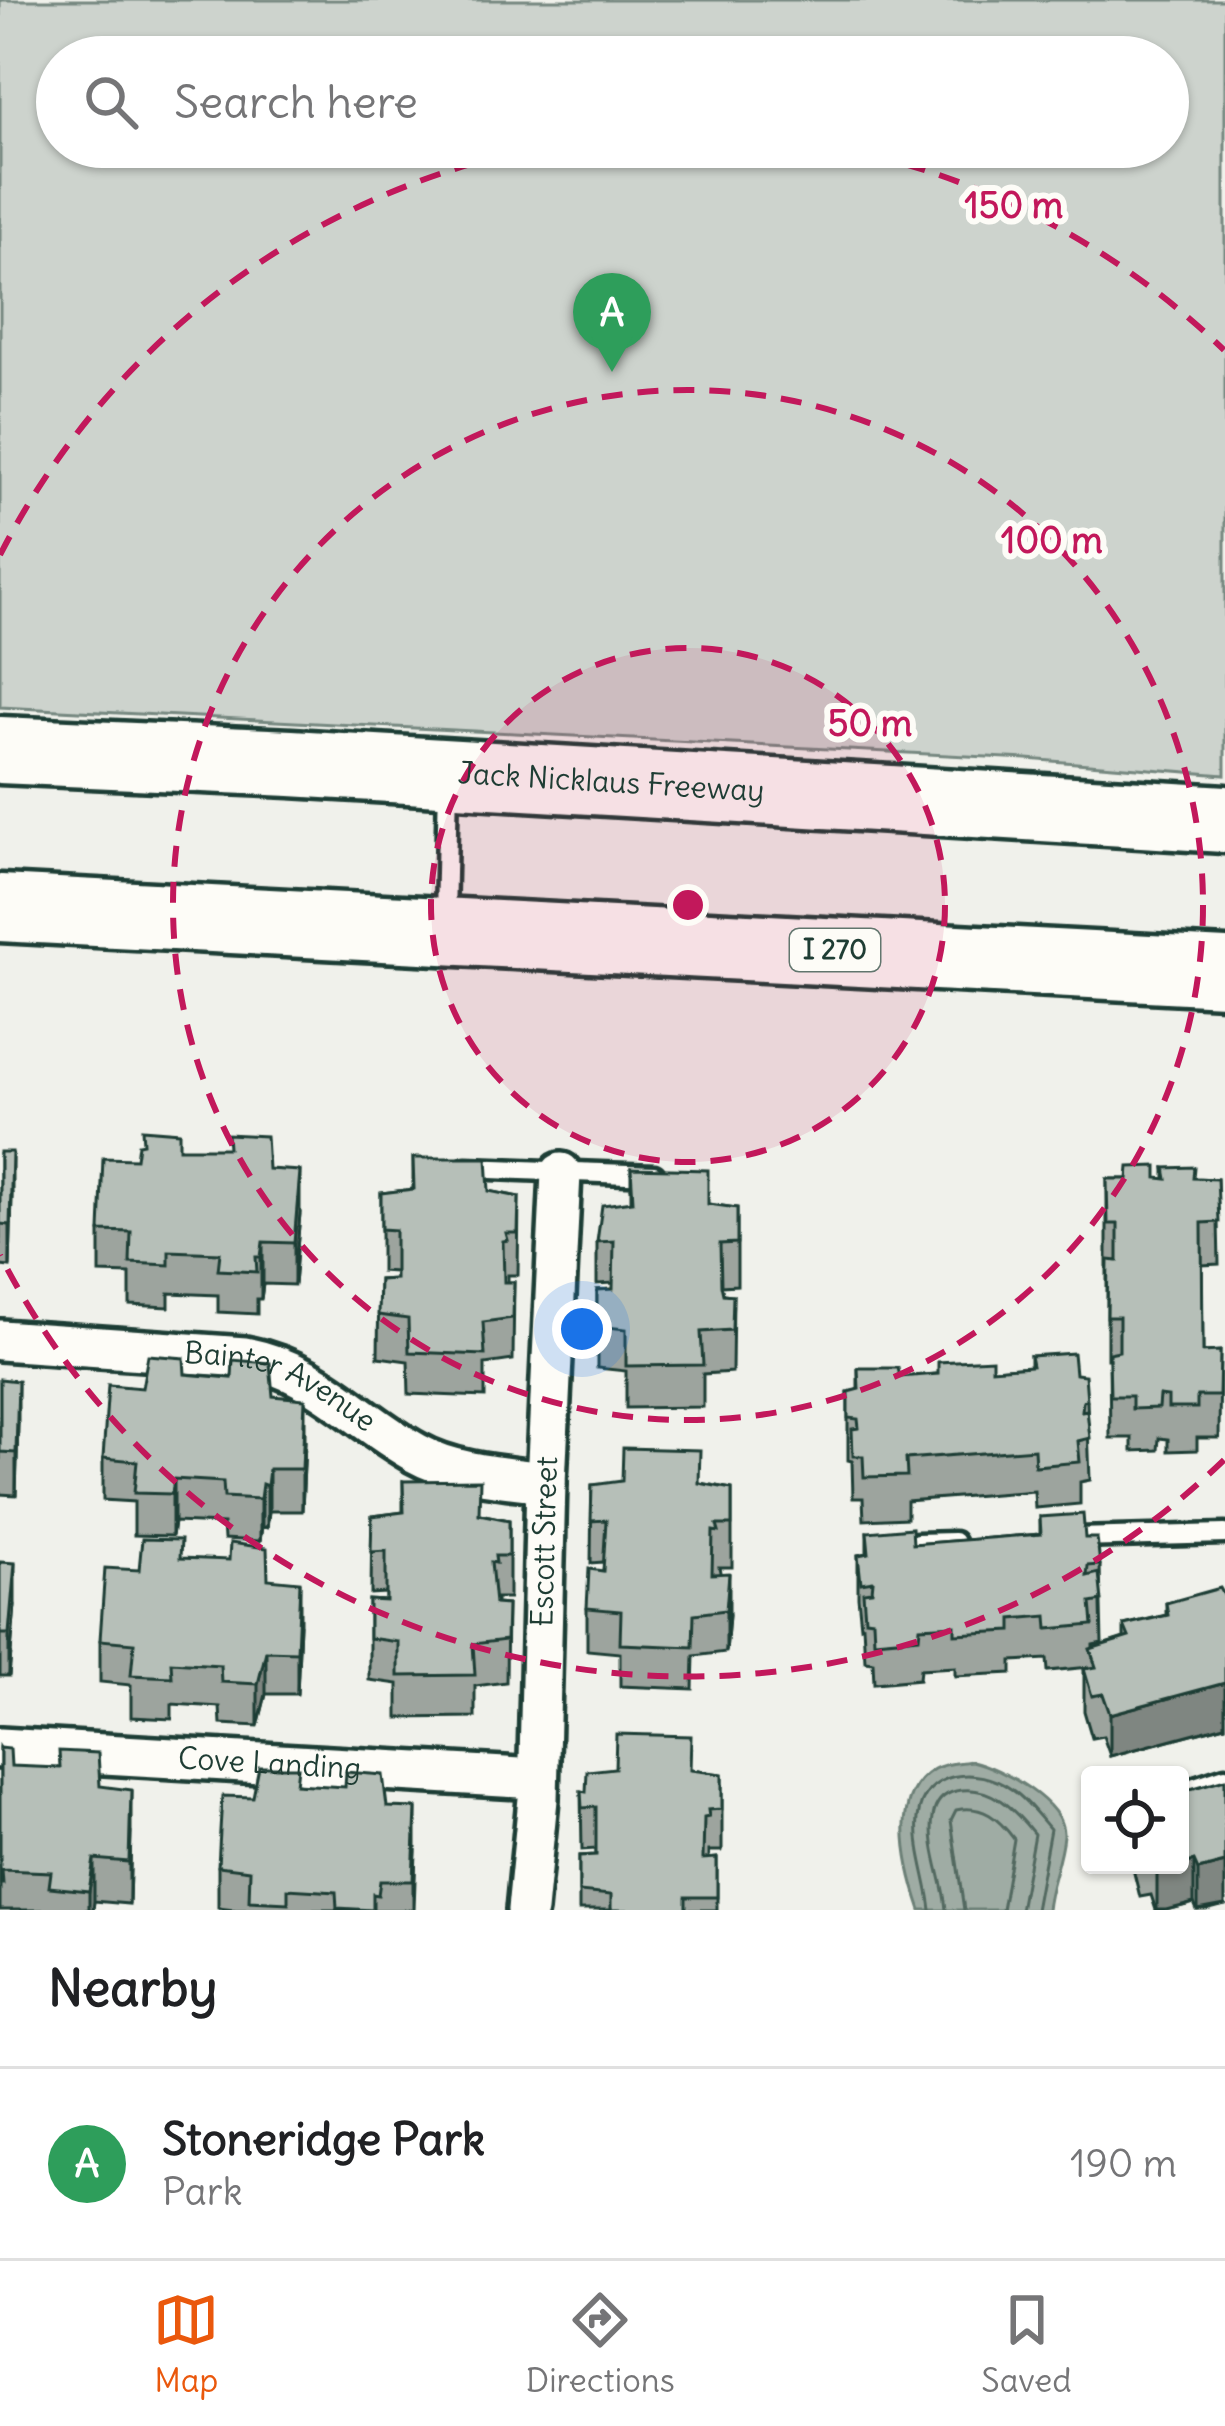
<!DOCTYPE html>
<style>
body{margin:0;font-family:Delius,sans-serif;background:#f6f6f6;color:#202124}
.controls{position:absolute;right:36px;bottom:36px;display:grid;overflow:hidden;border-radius:12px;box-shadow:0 3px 9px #0004}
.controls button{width:108px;height:108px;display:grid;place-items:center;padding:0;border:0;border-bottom:3px solid #e0e0e0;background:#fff;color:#202124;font:60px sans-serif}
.you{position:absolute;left:582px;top:1329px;width:42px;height:42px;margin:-30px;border:9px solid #fff;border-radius:50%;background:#1a73e8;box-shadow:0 0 0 18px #1a73e833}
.badge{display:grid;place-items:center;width:78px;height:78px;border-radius:50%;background:#ea580c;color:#fff;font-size:39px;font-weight:700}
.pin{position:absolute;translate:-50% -99px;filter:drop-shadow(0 3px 6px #0008)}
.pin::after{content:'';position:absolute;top:63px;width:42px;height:36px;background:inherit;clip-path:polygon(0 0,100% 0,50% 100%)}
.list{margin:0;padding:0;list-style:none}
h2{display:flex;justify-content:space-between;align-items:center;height:156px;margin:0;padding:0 48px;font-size:51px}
h2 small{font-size:39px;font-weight:400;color:#757577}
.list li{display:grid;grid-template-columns:78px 1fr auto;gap:36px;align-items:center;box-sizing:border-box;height:192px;padding:0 48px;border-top:3px solid #e0e0e0}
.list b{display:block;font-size:45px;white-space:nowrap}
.list p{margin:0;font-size:39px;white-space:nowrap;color:#757577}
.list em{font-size:39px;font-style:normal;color:#757577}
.icon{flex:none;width:66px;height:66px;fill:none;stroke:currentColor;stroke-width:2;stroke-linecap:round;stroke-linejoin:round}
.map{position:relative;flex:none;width:1225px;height:1910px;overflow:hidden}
.search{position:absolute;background:#fff;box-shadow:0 3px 9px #0004;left:36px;right:36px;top:36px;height:132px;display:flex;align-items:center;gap:30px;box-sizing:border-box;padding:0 42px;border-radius:66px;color:#757577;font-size:45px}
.sheet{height:348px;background:#fff}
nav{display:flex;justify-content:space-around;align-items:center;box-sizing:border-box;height:168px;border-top:3px solid #e0e0e0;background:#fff;font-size:33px;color:#757577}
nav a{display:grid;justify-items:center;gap:6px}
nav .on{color:#ea580c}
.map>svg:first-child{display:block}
.green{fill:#cdd3cd;stroke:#768880;stroke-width:3;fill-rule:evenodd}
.water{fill:#9faca4;stroke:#6c8077;stroke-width:3}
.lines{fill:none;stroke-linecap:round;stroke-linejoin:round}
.shore{stroke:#526961;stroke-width:3}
.lane-casing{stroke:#1f3d34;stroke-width:27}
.street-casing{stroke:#1f3d34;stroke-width:48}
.highway-casing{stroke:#1f3d34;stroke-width:75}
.lane{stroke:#fdfcf7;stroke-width:18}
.street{stroke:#fdfcf7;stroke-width:39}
.highway{stroke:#fdfcf7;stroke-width:66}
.wall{fill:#9da49e;stroke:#1f3d34;stroke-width:3}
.shaded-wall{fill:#7f8681;stroke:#1f3d34;stroke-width:3}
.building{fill:#b6bfb8;stroke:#1f3d34;stroke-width:3}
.ring{fill:none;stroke:#c2185b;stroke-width:6;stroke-dasharray:21 15}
.labels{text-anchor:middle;stroke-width:12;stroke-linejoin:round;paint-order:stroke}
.shield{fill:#fdfcf7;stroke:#62766e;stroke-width:3}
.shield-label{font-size:27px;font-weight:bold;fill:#1f3d34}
.street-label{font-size:30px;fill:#1f3d34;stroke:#fdfcf7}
.centre{fill:#c2185b;stroke:#fdfcf7;stroke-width:6}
.ring-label{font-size:36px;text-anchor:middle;font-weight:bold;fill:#c2185b;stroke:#fdfcf7;stroke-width:12;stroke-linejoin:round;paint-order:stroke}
</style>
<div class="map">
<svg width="1225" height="1910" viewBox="0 0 1225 1910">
<rect width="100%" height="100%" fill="#f0f1eb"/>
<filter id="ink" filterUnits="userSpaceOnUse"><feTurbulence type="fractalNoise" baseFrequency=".00833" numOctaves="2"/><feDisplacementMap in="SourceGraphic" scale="24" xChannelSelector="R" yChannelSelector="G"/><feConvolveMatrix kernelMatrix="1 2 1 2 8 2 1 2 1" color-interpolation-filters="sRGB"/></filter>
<g filter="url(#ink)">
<path class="green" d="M0,0H1225V775L1027,759L0,707ZM57,57H1168V147H57Z"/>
<path class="water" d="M972,1761C999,1767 1065,1802 1063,1835C1061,1860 1049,1885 1047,1910H921C907,1869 888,1796 934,1769C945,1763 960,1763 972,1761Z"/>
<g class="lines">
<g class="shore">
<path d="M931,1910C928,1880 915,1849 918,1818C923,1770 977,1765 1011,1789C1026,1799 1038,1815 1050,1829L1035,1910"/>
<path d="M946,1910C944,1880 928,1848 933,1817C935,1803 943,1794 956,1791C991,1784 1014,1809 1034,1834L1020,1910"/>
<path d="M964,1910L951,1820L956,1810C983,1804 999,1819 1014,1839L1002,1910"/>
</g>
<defs>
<g id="lane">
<path d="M445,918L448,783"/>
<path d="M466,1168L654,1175"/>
<path d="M1077,1538L1225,1534"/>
<path d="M917,1543L954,1542"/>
<path d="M1183,1791L1225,1777"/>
</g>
<g id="street">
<path id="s1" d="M0,1340L245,1357C320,1372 353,1418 416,1453C453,1474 504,1477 546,1482"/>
<path id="s2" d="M0,1748L538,1779"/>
<path id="s3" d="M527,1910L538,1799L546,1482L561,1173"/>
</g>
<g id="highway">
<path id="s4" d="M0,750L291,763L1225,819"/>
<path d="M0,908L1225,972"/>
</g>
</defs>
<use href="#lane" class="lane-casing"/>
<use href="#street" class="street-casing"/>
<use href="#highway" class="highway-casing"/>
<use href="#lane" class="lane"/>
<use href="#street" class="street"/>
<use href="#highway" class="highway"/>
</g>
<g class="wall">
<path d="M179,1148L268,1169L300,1213L294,1285L263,1284L261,1299H257V1314L218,1312V1295L169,1293V1307L130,1305V1274L100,1273V1231L136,1159Z"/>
<path d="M0,1152L12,1194L10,1267L0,1266Z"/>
<path d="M413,1158L489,1191L519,1197L518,1275H508V1282H514L513,1360L485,1364V1397L409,1394L408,1361L378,1357L379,1280L395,1279V1272L381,1271V1193L413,1189Z"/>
<path d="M631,1168L708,1204L737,1208V1285L721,1286L723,1294L733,1295L732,1372L703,1374V1407L626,1408V1371L597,1368V1290L613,1289L614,1283L597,1284V1242L631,1201Z"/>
<path d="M1165,1168L1194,1178L1217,1179L1219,1264L1202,1265L1203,1352L1220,1351L1219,1438H1197V1450L1168,1451V1439L1159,1438L1158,1450L1132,1451V1438H1110L1109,1359H1107V1179H1165Z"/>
<path d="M1030,1356L1075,1374L1087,1400L1090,1480L1080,1482V1504L1035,1508L1034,1491L907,1501V1518L864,1520L863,1498H853L852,1461L848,1460V1392L858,1390V1368L900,1377L1030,1366Z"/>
<path d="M0,1379L18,1423L16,1495L0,1494Z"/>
<path d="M142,1388L273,1396L305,1441L302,1511H269L267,1528L262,1526L260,1541L224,1539L223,1524L174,1522L172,1536L134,1535V1502L103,1500V1458Z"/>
<path d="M403,1481L480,1514L509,1520V1598H496V1604L507,1605L506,1682L475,1686V1717L398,1718V1684L369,1680V1600L386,1601V1593L371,1594L372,1516L403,1512Z"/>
<path d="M700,1483L732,1489V1567H719L729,1615L726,1652L694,1656L693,1689L620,1686V1653L587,1650V1608L603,1571L604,1562L591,1563L592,1485Z"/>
<path d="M1040,1517L1085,1538L1100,1565L1102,1643L1093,1645V1648L1124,1638V1625L1166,1615V1603L1225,1597V1725L1110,1756L1103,1736L1092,1738L1084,1711V1669L1090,1667L1048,1671L1047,1659L1012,1661V1673L955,1676V1667L920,1669L919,1679L874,1683L873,1662L865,1661L863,1625L861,1626L858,1597V1555L867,1553V1532L913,1544L1040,1534Z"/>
<path d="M181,1558L268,1579L300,1624L297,1694H266L258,1726L221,1724L220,1707L172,1704V1719L131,1717V1685L100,1682V1640L139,1570Z"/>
<path d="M0,1562L15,1605L9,1676H0Z"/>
<path d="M0,1748L11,1766L100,1786L131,1832L129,1904L94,1901L93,1910H0Z"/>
<path d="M691,1770L722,1774V1851H709V1859L717,1858V1910H579V1856L596,1855V1849L582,1850L581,1791L586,1792Z"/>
<path d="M298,1784L387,1807L416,1850L414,1910H234L218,1908V1866Z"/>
<path d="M1180,1792L1225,1905L1206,1910H1197L1194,1903L1167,1910H1156L1151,1895L1140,1897L1132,1865H1180Z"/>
</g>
<g class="shaded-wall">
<path d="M12,1152V1194L10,1267V1225Z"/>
<path d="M300,1171V1213L294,1285V1243Z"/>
<path d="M263,1242V1284L261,1299V1257Z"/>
<path d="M18,1381V1423L16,1495V1453Z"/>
<path d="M305,1399V1441L302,1511V1469Z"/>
<path d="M269,1469V1511L267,1528V1486Z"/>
<path d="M174,1479V1522L172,1536V1494Z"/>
<path d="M262,1484V1526L260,1541V1499Z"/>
<path d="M15,1563V1605L9,1676V1634Z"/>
<path d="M729,1573V1615L726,1652V1610Z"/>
<path d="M300,1582V1624L297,1694V1652Z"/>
<path d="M266,1651V1694L258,1726V1684Z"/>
<path d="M1225,1683V1725L1110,1756V1714Z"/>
<path d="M131,1790V1832L129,1904V1862Z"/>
<path d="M416,1808V1850L413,1910V1881Z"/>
<path d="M94,1859V1901L93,1910H89V1891Z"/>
<path d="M1194,1861V1903L1167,1910H1157V1871Z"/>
<path d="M1225,1863V1905L1198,1910V1870Z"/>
</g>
<g class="building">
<path d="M142,1129L179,1132V1148H228L227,1134L266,1136L268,1169L300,1171L294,1243L263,1242L261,1257H256L257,1272L218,1270L220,1253L169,1251V1265L130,1263L131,1232L100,1231L103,1158L136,1159L138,1144L143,1143Z"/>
<path d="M0,1152H12L10,1225L0,1224Z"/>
<path d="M413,1158H487L489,1191L519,1197L518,1233H506L508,1240L503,1241L504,1282H514L513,1318L483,1322L485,1355L409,1352L408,1319L378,1315L379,1280L395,1279V1230L381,1229V1193L414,1189Z"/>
<path d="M1157,1166V1178L1167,1179L1165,1168L1194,1167L1193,1178L1217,1179L1219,1222L1202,1223L1203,1352L1220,1351L1219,1396H1197V1408H1168V1397L1159,1396L1158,1408L1132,1409V1396H1110L1109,1353L1119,1351V1317H1107L1108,1260L1118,1261V1224H1108L1107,1179H1128L1129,1167Z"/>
<path d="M631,1168L708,1170V1204L737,1208V1243L720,1244L721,1285L723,1294L733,1295L732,1330L701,1332L703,1365L626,1366V1329L597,1326V1290L613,1289L614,1241L597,1242L602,1205L633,1201Z"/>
<path d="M1073,1353L1075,1374L1085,1375L1087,1400L1083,1401L1082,1411L1087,1410L1090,1438L1078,1441L1080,1462L1035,1466L1034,1449L906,1459L907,1476L864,1477L863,1456H853L852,1429L859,1428L858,1419L848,1418V1392L859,1389L858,1368H898L900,1377L938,1374V1362L992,1359V1369L1032,1366L1030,1356Z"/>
<path d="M148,1355L184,1358L185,1374L232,1378L233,1360L270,1363L273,1396L305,1399L302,1469H269L267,1486L262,1484L260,1499L224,1497L223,1482L174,1479L172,1494L134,1493L137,1461L103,1458L108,1385L142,1388Z"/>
<path d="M0,1379L18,1381L16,1453L0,1452Z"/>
<path d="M623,1448L700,1450L699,1483L732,1489V1525H717L719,1532L713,1531L712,1574L729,1573L726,1610L694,1614L693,1647L620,1644L621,1611L587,1608L589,1569L603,1571L606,1520L591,1521L592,1485L622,1481Z"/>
<path d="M480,1480L479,1514L509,1520V1556H495L496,1563L491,1562L495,1604L507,1605L506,1640L473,1644L475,1675L398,1676V1642L369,1638V1600L386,1601V1551L371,1552L372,1516L404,1512L403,1481Z"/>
<path d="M1083,1514L1085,1538H1097L1100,1565L1088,1566L1087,1576L1099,1573L1102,1601L1091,1603L1093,1625L1048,1629L1047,1616L1012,1619V1631L955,1634V1625L920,1627L919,1637L874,1641L873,1620L865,1619L863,1592L872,1591L873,1581L861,1583L858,1555L869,1553L867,1532L912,1528L913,1544L1041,1534L1040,1517Z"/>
<path d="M142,1539L181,1540L180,1558L229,1560L230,1543L267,1548L268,1579L300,1582L297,1652L266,1651L258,1684L221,1682L220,1665L171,1662L172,1677L131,1675L134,1643L100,1640L105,1568L139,1570Z"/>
<path d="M0,1562L15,1563L9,1634H0Z"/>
<path d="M1220,1588L1225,1597V1683L1110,1714L1103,1694L1092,1696L1084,1669L1096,1667L1090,1649L1129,1637L1124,1625L1168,1615L1166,1603Z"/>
<path d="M616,1734L691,1736L690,1770L722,1774V1809L708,1810L709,1817L704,1818L703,1859L717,1858V1897H686V1910H611V1895L579,1892V1856L596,1855V1807L582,1808L581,1791L586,1792L587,1771L615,1768Z"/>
<path d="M0,1748L10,1749L11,1766L60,1768L59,1751L98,1753L100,1786L131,1790L129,1862L94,1859L89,1891L49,1887L51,1872L2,1870L3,1884H0Z"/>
<path d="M259,1767H298L296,1784L345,1787L346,1772L383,1775L387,1807L416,1808L413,1881H380L378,1895L373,1894V1910L337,1908L336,1892L288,1889V1903L249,1901L250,1870L218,1866L222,1796L253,1797Z"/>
<path d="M1225,1779V1863L1198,1870L1194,1861L1180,1865V1792Z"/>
<path d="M1155,1865H1178L1157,1871Z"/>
</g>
</g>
<circle cx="688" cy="905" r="257" fill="#c2185b" fill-opacity=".12"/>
<g class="ring">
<circle cx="688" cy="905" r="257"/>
<circle cx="688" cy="905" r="515"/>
<path d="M1224 1460A772 772 0 0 1 0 1255M0 555A772 772 0 0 1 541 147M835 147A772 772 0 0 1 1224 350"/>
</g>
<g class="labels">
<rect class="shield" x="790" y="929" width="90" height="42" rx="9"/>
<g class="shield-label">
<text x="835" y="959">I 270</text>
</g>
<g class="street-label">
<text dy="10" stroke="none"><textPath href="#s4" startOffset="612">Jack Nicklaus Freeway</textPath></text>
<text dy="10" stroke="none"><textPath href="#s1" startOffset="288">Bainter Avenue</textPath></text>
<text dy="10" stroke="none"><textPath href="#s3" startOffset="369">Escott Street</textPath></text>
<text dy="10" stroke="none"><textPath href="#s2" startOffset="270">Cove Landing</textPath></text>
</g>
</g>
<circle cx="688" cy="905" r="18" class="centre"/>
<g class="ring-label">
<text x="1014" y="218">150 m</text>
<text x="1052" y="553">100 m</text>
<text x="870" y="736">50 m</text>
</g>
</svg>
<div class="controls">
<button><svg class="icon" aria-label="locate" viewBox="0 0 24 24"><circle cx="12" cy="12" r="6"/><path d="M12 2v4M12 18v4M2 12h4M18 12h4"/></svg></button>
</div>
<div class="you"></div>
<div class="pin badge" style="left:612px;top:372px;background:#2e9e5b">A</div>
<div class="search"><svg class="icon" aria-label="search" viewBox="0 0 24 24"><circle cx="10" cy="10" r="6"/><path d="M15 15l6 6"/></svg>Search here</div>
</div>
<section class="sheet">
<h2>Nearby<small></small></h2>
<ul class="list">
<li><span class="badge" style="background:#2e9e5b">A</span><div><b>Stoneridge Park</b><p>Park</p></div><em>190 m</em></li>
</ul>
</section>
<nav>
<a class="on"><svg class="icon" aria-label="map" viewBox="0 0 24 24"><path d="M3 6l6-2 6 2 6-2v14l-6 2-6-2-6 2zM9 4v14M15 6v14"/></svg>Map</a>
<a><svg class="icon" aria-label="directions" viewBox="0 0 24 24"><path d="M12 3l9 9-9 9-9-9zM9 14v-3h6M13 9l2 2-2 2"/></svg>Directions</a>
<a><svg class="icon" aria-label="saved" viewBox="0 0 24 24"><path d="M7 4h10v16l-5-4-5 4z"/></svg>Saved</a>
</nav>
